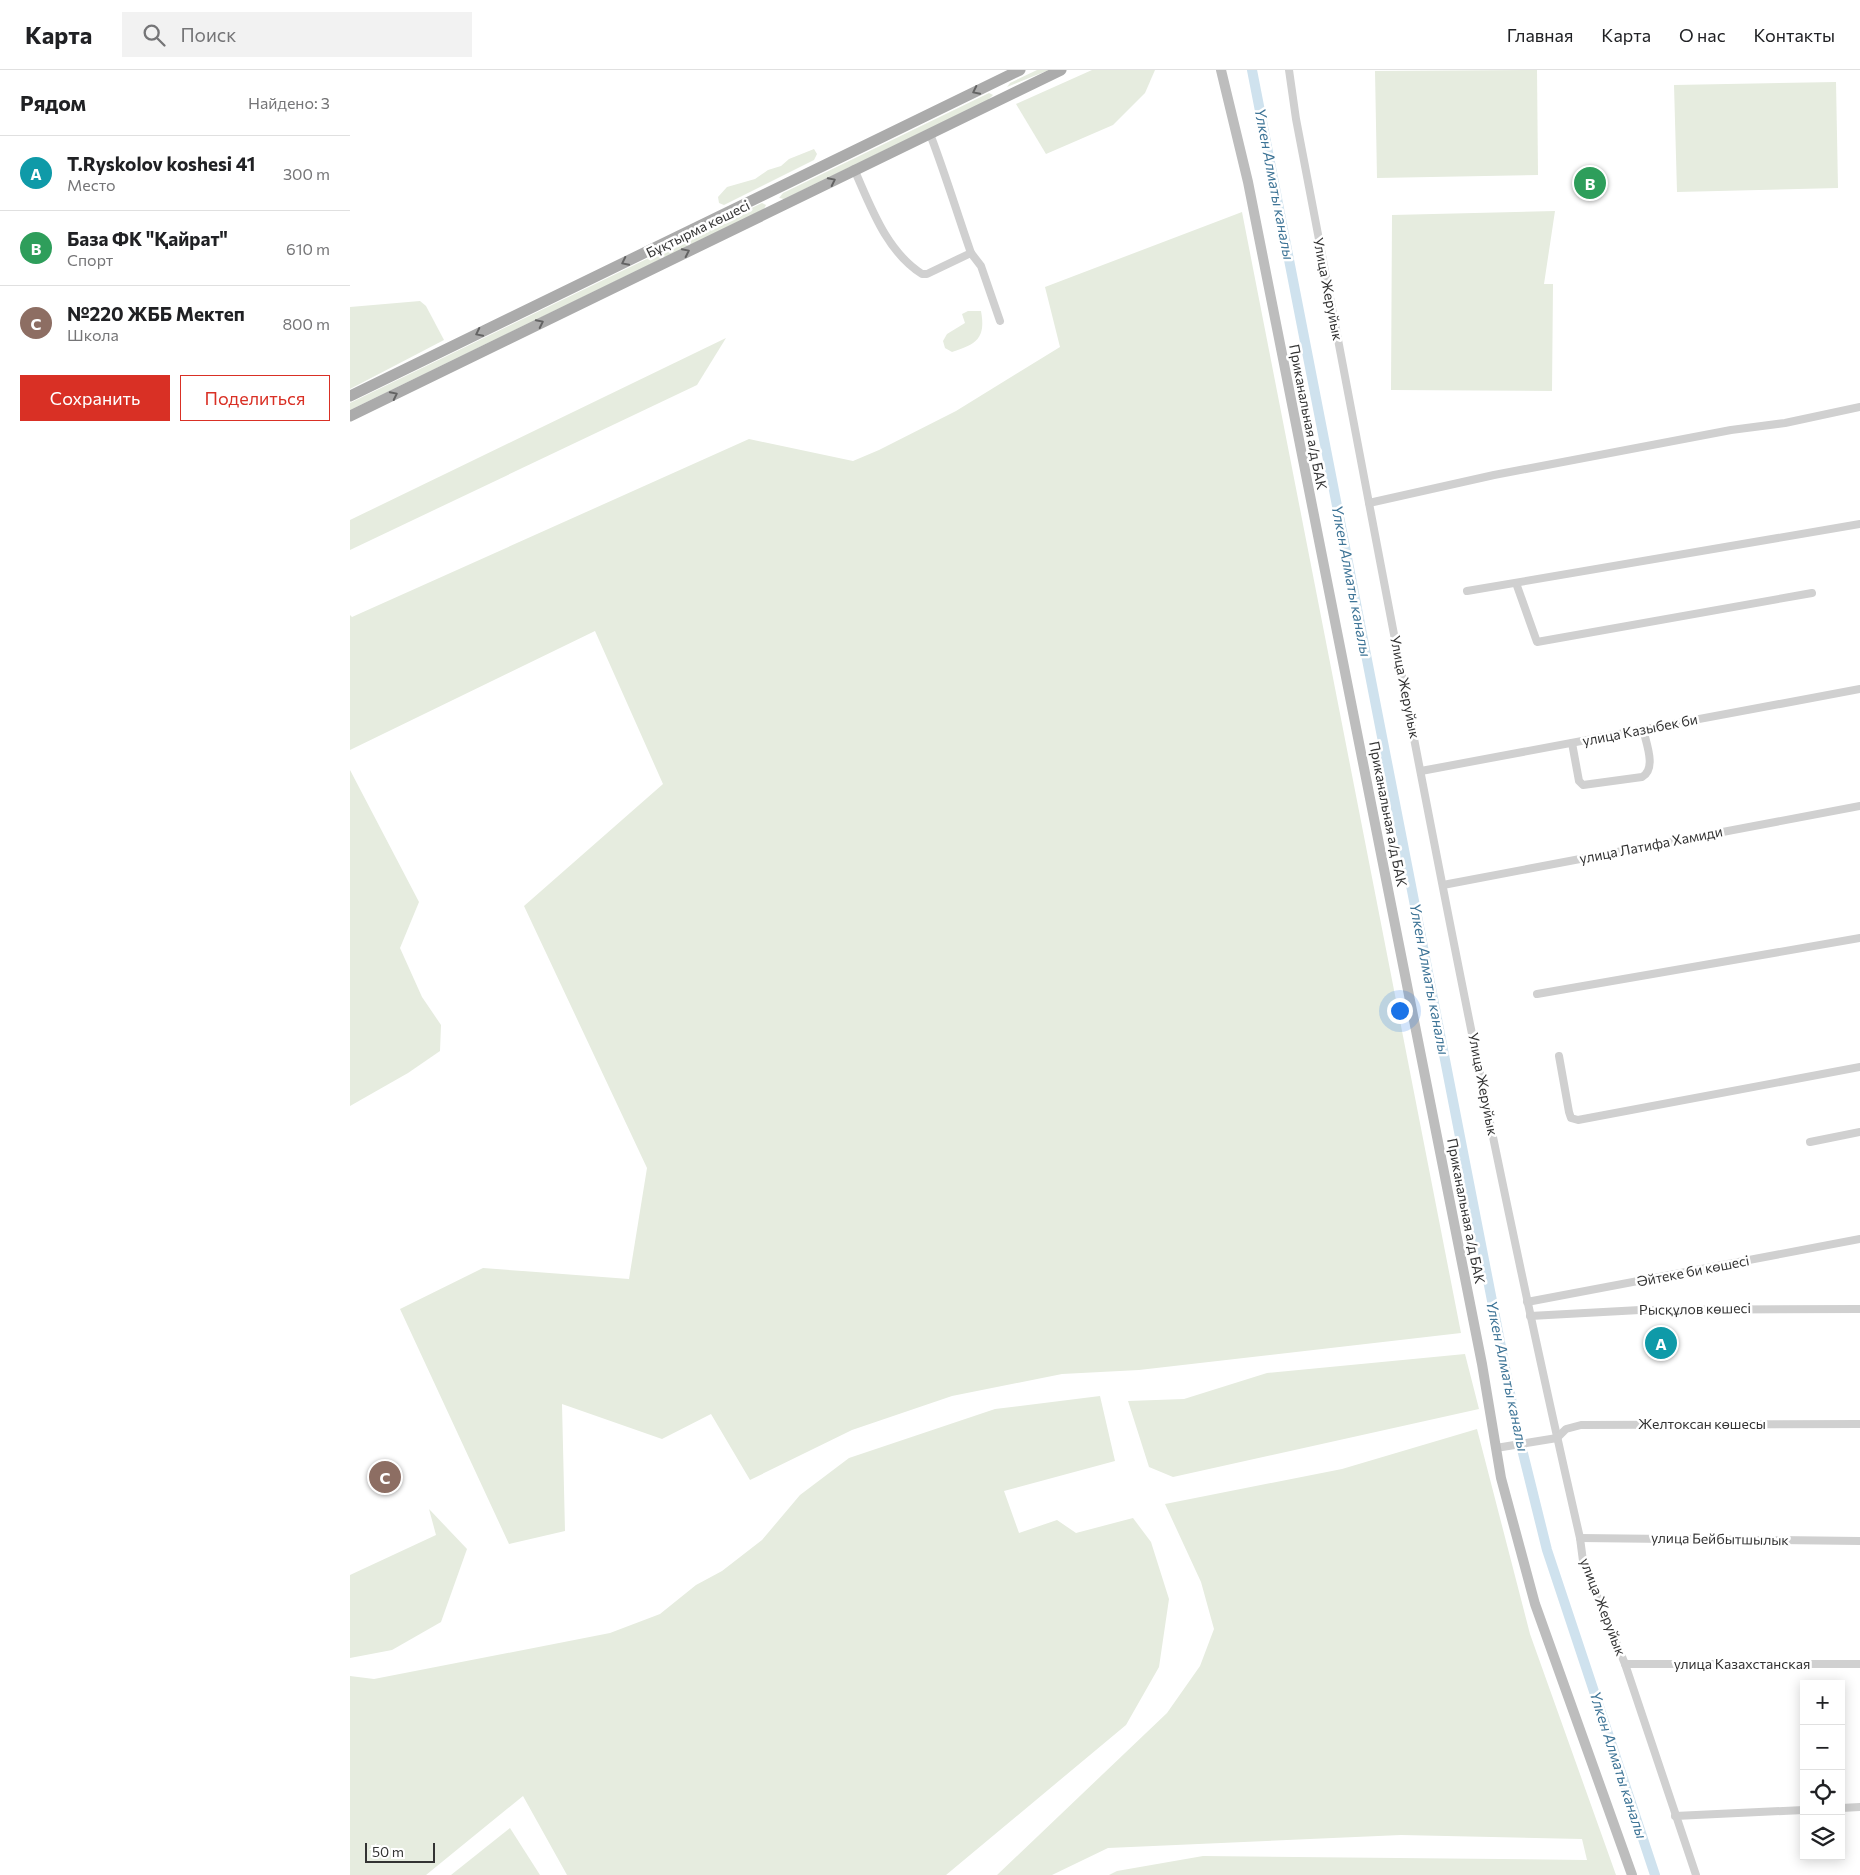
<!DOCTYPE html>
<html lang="ru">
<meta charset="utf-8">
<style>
body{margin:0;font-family:Commissioner,sans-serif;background:#f2f2f2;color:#202124}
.controls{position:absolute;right:15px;bottom:15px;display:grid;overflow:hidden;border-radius:0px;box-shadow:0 2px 12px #0003}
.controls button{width:45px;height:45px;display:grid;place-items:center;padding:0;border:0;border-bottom:1px solid #e0e0e0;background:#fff;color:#202124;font:25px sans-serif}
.scale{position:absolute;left:15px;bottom:12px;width:70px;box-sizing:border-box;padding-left:5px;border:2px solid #333;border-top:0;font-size:14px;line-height:18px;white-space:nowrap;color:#333;-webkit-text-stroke:4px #fff;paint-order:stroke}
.you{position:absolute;left:1049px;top:940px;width:18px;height:18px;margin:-12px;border:4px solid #fff;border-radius:50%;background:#1a73e8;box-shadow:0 0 0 8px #1a73e833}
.badge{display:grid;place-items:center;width:32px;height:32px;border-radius:50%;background:#d93025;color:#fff;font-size:16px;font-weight:700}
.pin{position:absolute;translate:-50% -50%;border:2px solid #fff;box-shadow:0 1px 5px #0006}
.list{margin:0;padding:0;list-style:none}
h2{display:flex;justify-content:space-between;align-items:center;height:65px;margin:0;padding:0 20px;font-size:21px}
h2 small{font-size:16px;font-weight:400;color:#757577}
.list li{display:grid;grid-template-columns:32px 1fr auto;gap:15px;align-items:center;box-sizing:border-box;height:75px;padding:0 20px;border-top:1px solid #e0e0e0}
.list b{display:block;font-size:19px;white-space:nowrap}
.list p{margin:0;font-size:16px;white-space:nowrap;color:#757577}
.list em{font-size:16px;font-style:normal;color:#757577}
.actions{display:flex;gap:10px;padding:15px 20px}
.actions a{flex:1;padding:11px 0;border:1px solid #d93025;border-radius:0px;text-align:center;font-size:18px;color:#d93025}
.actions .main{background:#d93025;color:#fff}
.icon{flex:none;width:28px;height:28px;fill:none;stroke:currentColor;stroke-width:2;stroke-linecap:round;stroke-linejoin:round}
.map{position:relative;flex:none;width:1510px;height:1805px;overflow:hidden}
header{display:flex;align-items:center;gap:30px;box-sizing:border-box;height:70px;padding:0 25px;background:#fff;border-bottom:1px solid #e0e0e0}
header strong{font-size:24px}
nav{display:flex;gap:28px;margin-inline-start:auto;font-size:18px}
.search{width:350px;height:45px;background:#f2f2f2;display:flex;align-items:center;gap:12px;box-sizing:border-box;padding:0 18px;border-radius:0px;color:#757577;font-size:19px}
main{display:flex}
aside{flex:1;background:#fff}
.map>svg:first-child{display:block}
.green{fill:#e6ecdf}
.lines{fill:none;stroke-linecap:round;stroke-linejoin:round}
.canal{stroke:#cfe2ee;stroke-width:10}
.street{stroke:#d0d0d0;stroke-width:8}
.secondary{stroke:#bdbdbd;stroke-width:10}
.primary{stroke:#ababab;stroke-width:11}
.oneway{stroke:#636363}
.labels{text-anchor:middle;stroke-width:5;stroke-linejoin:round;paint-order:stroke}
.street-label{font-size:14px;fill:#333;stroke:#fff}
.water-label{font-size:15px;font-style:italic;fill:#3f7597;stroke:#fff}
</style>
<header>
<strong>Карта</strong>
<div class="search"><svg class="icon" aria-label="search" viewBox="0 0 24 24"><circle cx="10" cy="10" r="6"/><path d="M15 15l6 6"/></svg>Поиск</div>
<nav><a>Главная</a><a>Карта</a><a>О нас</a><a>Контакты</a></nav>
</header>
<main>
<aside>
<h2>Рядом<small>Найдено: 3</small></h2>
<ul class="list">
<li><span class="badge" style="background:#0f9aa8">A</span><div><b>T.Ryskolov koshesi 41</b><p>Место</p></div><em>300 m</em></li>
<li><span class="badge" style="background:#2e9e5b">B</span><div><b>База ФК &quot;Қайрат&quot;</b><p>Спорт</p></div><em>610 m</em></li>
<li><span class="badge" style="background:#8d6e63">C</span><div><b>№220 ЖББ Мектеп</b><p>Школа</p></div><em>800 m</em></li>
</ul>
<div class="actions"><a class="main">Сохранить</a><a>Поделиться</a></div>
</aside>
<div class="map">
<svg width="1510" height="1805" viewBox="0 0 1510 1805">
<rect width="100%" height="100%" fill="#fff"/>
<g class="green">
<path d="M687,0H699L657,17L660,13Z"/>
<path d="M742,0H805L795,23L763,55L696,84L666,34Z"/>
<path d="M1187,0L1188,105L1027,108L1025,1Z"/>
<path d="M1486,12L1488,118L1327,122L1324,15Z"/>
<path d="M639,23L643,25L638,30L434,129L429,128L433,123Z"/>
<path d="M464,79L467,84L464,90L374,135L369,133L368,127L377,117L405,109L418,100L431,96L439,89Z"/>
<path d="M412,133L416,135L414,139L0,340V333Z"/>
<path d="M1205,141L1194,214H1203L1202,321L1041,320L1042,145Z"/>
<path d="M892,142L1111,1263L789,1300L712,1304L602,1326L502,1360L400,1410L361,1344L312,1369L212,1334L215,1461L159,1474L50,1239L133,1198L279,1209L297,1098L174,836L313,714L245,561L0,680V545L2,547L399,369L503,391L529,380L606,341L710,277L695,217Z"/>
<path d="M70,231L76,236L94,270L0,319V237Z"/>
<path d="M618,241H631C636,268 627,274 602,282L595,278L593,271L597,264L615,253L612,244Z"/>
<path d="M376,268L347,315L0,480V450Z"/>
<path d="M0,700L69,832L50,878L72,927L91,955L90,981L58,1003L0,1036Z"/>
<path d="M1115,1284L1129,1339L823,1407L799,1397L778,1331L834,1329L917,1303Z"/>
<path d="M750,1326L765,1391L654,1421L669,1463L707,1450L726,1463L783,1448L801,1472L819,1529L809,1597L776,1655L596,1805H217L173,1726L76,1805H0V1606L24,1609L260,1563L310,1544L346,1515L372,1501L412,1470L450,1425L499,1388L645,1339Z"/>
<path d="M1127,1359L1180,1564L1266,1805H759L767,1801L853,1786L1237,1790L1232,1769L1051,1765L758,1778L702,1805H647L817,1643L850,1596L864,1559L851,1512L815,1434L992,1399Z"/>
<path d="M79,1439L117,1479L91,1552L42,1580L0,1588V1505L86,1465Z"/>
<path d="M160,1758L190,1805H101Z"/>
</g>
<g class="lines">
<path class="canal" d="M902,0L1167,1359L1197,1480L1305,1805"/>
<g class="street">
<path d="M939,0L946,49C1037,523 1122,998 1230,1468L1233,1491L1275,1594L1346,1805"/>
<path d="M580,64C595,103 607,143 621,183"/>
<path d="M504,99C521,137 536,181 572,204H577L621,183L631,196L650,251"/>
<path d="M1019,433L1144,405L1381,360L1435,353L1510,337"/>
<path d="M1166,513L1187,572L1462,523"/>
<path d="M1117,521L1510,454"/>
<path d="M1222,673L1229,711L1233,715L1292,707C1307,699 1296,673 1293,659"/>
<path d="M1071,701L1510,619"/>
<path d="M1093,815L1510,736"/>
<path d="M1187,924L1510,868"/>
<path d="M1209,986L1219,1042L1221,1048L1228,1050L1510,997"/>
<path d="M1460,1072L1510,1062"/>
<path d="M1177,1232L1510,1169"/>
<path d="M1180,1246L1290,1240L1510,1239"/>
<path d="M1146,1378L1207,1368L1216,1359L1231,1355L1510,1354"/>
<path d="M1230,1468L1510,1471"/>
<path d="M1275,1594H1510"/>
<path d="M1491,1738L1510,1737"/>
<path d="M1325,1746L1454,1740"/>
</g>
<path class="secondary" d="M871,0L898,112L1132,1294L1151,1408L1185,1534L1282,1805"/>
<g class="primary">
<path d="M0,326L670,0"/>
<path d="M0,346L711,0"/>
</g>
</g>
<defs><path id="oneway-chevron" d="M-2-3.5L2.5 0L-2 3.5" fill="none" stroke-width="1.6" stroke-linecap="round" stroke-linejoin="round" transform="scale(1.25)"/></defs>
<g class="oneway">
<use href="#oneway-chevron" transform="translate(626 21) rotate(154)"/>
<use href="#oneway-chevron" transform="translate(482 111) rotate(-26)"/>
<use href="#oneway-chevron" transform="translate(336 182) rotate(-26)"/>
<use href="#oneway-chevron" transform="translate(275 192) rotate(154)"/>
<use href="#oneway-chevron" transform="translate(190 253) rotate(-26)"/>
<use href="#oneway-chevron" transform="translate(129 263) rotate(154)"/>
<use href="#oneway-chevron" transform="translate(44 325) rotate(-26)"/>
</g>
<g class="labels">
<g class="street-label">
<text transform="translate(348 159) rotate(-26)" y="5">Бұқтырма көшесі</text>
<text transform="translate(978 219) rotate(79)" y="5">Улица Жеруйык</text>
<text transform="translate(958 347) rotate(79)" y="5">Приканальная а/д БАК</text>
<text transform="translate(1055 617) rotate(79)" y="5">Улица Жеруйык</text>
<text transform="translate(1290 660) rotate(-11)" y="5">улица Казыбек би</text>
<text transform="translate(1038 744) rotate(79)" y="5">Приканальная а/д БАК</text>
<text transform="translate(1301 775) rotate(-11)" y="5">улица Латифа Хамиди</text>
<text transform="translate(1133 1014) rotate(79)" y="5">Улица Жеруйык</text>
<text transform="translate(1116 1141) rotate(79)" y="5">Приканальная а/д БАК</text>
<text transform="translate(1343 1201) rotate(-11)" y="5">Әйтеке би көшесі</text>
<text transform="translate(1345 1239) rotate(-1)" y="5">Рысқұлов көшесі</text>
<text x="1352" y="1359">Желтоксан көшесы</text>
<text transform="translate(1370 1469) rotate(1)" y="5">улица Бейбытшылык</text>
<text transform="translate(1253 1537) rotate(69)" y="5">улица Жеруйык</text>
<text x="1392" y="1599">улица Казахстанская</text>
</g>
<g class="water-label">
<text transform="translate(924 114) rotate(79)" y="5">Үлкен Алматы каналы</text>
<text transform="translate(1001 511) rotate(79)" y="5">Үлкен Алматы каналы</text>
<text transform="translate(1079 909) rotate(79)" y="5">Үлкен Алматы каналы</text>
<text transform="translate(1157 1306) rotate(78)" y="5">Үлкен Алматы каналы</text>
<text transform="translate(1268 1695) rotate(72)" y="5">Үлкен Алматы каналы</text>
</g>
</g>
</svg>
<div class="controls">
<button>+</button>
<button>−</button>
<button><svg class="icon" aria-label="locate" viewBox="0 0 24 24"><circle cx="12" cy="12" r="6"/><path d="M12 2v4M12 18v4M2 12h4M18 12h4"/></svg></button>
<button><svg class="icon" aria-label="layers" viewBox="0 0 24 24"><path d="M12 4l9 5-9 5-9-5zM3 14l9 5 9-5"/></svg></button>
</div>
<div class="scale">50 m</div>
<div class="you"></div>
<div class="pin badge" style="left:1311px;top:1273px;background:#0f9aa8">A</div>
<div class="pin badge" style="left:1240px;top:113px;background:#2e9e5b">B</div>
<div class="pin badge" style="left:35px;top:1407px;background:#8d6e63">C</div>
</div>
</main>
